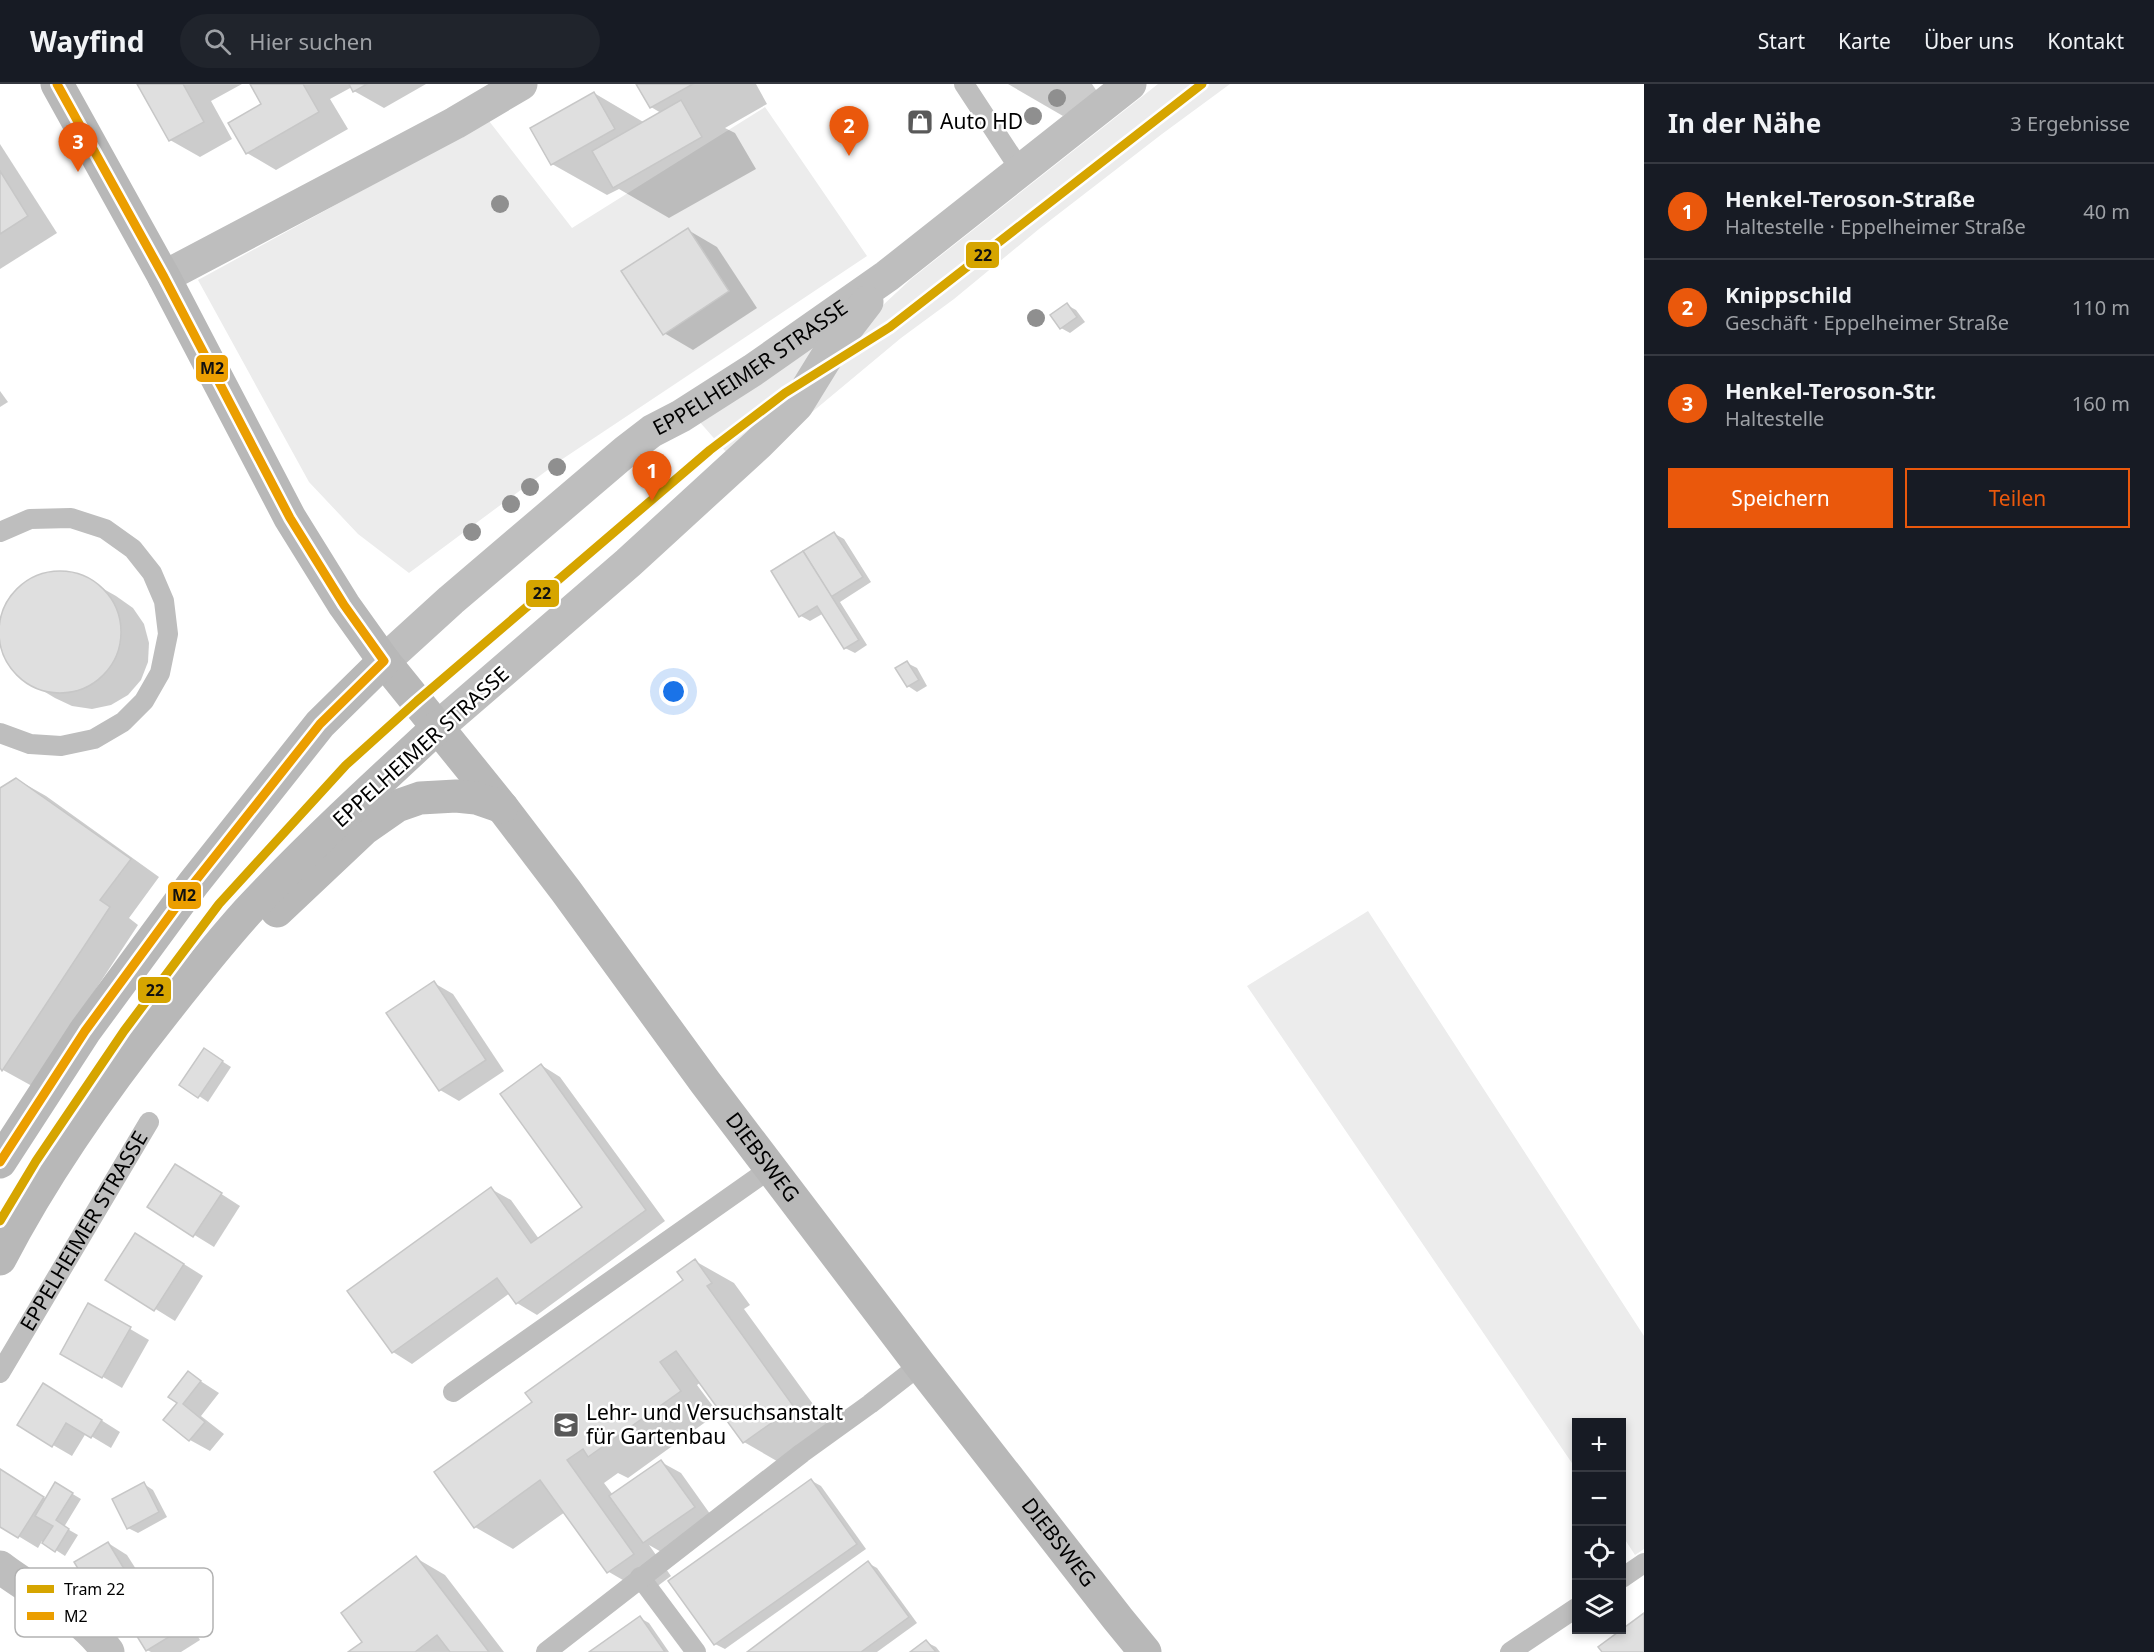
<!DOCTYPE html>
<html lang="de">
<meta charset="utf-8">
<style>
body{margin:0;font-family:"Noto Sans",sans-serif;background:#20242c;color:#f1f3f6}
.controls{position:absolute;right:18px;bottom:18px;display:grid;overflow:hidden;border-radius:0px;box-shadow:0 3px 9px #0003}
.controls button{width:54px;height:54px;display:grid;place-items:center;padding:0;border:0;border-bottom:2px solid #363941;background:#171b24;color:#f1f3f6;font:30px sans-serif}
.you{position:absolute;left:674px;top:608px;width:21px;height:21px;margin:-15px;border:4px solid #fff;border-radius:50%;background:#1a73e8;box-shadow:0 0 0 9px #1a73e833}
.badge{display:grid;place-items:center;width:39px;height:39px;border-radius:50%;background:#ea580c;color:#fff;font-size:20px;font-weight:700}
.pin{position:absolute;translate:-50% -50px;filter:drop-shadow(0 2px 3px #0008)}
.pin::after{content:'';position:absolute;top:32px;width:21px;height:18px;background:inherit;clip-path:polygon(0 0,100% 0,50% 100%)}
.list{margin:0;padding:0;list-style:none}
h2{display:flex;justify-content:space-between;align-items:center;height:78px;margin:0;padding:0 24px;font-size:26px}
h2 small{font-size:20px;font-weight:400;color:#9ea1a6}
.list li{display:grid;grid-template-columns:39px 1fr auto;gap:18px;align-items:center;box-sizing:border-box;height:96px;padding:0 24px;border-top:2px solid #363941}
.list b{display:block;font-size:22px;white-space:nowrap}
.list p{margin:0;font-size:20px;white-space:nowrap;color:#9ea1a6}
.list em{font-size:20px;font-style:normal;color:#9ea1a6}
.actions{display:flex;gap:12px;padding:18px 24px}
.actions a{flex:1;padding:14px 0;border:2px solid #ea580c;border-radius:0px;text-align:center;font-size:21px;color:#ea580c}
.actions .main{background:#ea580c;color:#fff}
.icon{flex:none;width:33px;height:33px;fill:none;stroke:currentColor;stroke-width:2;stroke-linecap:round;stroke-linejoin:round}
.map{position:relative;flex:none;width:1644px;height:1568px;overflow:hidden}
header{display:flex;align-items:center;gap:36px;box-sizing:border-box;height:84px;padding:0 30px;background:#171b24;border-bottom:2px solid #363941}
header strong{font-size:28px}
nav{display:flex;gap:33px;margin-inline-start:auto;font-size:21px}
.search{width:420px;height:54px;background:#20242c;display:flex;align-items:center;gap:15px;box-sizing:border-box;padding:0 21px;border-radius:33px;color:#9ea1a6;font-size:22px}
main{display:flex}
aside{flex:1;background:#171b24}
.map>svg:first-child{display:block}
.green{fill:#ececec}
.shadow{fill:#0003}
.building{fill:#dfdfdf;stroke:#c7c7c7;stroke-width:1.5}
.lines{fill:none;stroke-linecap:round;stroke-linejoin:round}
.lane{stroke:#bebebe;stroke-width:20}
.street{stroke:#bebebe;stroke-width:33}
.secondary{stroke:#b8b8b8;stroke-width:33}
.bus-1-casing{stroke:#fff;stroke-width:14}
.bus-1{stroke:#eb9e00;stroke-width:9}
.tram-1-casing{stroke:#fff;stroke-width:14}
.tram-1{stroke:#d6a500;stroke-width:9}
.tree{fill:#8f8f8f}
.labels{text-anchor:middle;stroke-width:5;stroke-linejoin:round;paint-order:stroke}
.poi-label{font-size:21px;fill:#000;stroke:#fff;text-anchor:start}
.street-label{font-size:21px;fill:#000;stroke:#fff}
.key{fill:#fff;stroke:#b2b2b2;stroke-width:1.5}
.key-label{font-size:16px;fill:#000}
.line-badge{stroke:#fff;stroke-width:2}
.pale-badge-label{font-size:16px;text-anchor:middle;font-weight:bold;fill:#111}
</style>
<header>
<strong>Wayfind</strong>
<div class="search"><svg class="icon" aria-label="search" viewBox="0 0 24 24"><circle cx="10" cy="10" r="6"/><path d="M15 15l6 6"/></svg>Hier suchen</div>
<nav><a>Start</a><a>Karte</a><a>Über uns</a><a>Kontakt</a></nav>
</header>
<main>
<div class="map">
<svg width="1644" height="1568" viewBox="0 0 1644 1568">
<rect width="100%" height="100%" fill="#fff"/>
<g class="green">
<path d="M1158,0H1230L1162,50L1039,145L954,215L901,254L787,349L882,222L911,195Z"/>
<path d="M765,23L867,172L561,376L409,489L358,450L309,398L198,196L489,37L572,144Z"/>
<path d="M837,245L733,376L698,336Z"/>
<path d="M1368,827L1644,1252V1465L1635,1471L1622,1451V1338H1576V1385L1247,902Z"/>
</g>
<g class="shadow">
<path d="M138,0H242L211,17L232,55L200,73L170,56Z"/>
<path d="M252,0H426L384,24L354,7L352,3L330,15L348,45L276,86L247,69L263,21Z"/>
<path d="M638,0H756L767,20L725,44L735,49L756,85L669,134L619,105L607,111L552,80L594,9L645,39L661,29L651,23Z"/>
<path d="M1008,0H1092L1098,9L1063,32Z"/>
<path d="M0,60L57,149L0,185Z"/>
<path d="M688,146L717,163L757,224L693,266L664,249Z"/>
<path d="M1067,221L1076,226L1085,238L1070,249L1061,244Z"/>
<path d="M0,307L8,318L0,323Z"/>
<path d="M835,450L844,455L871,498L840,518L867,561L855,569L845,564L824,529L810,537L801,532L773,488Z"/>
<path d="M68,489L86,495L116,512L133,524L144,540L149,559L148,578L141,596L128,611L111,621L92,625L72,622L55,614L25,596L10,582L2,564L0,545L4,526L15,509L30,497L48,490Z"/>
<path d="M907,579L917,584L927,602L917,608L908,602Z"/>
<path d="M16,695L46,712L159,793L129,834L138,841L32,1002L3,986L0,981V706Z"/>
<path d="M434,899L453,910L504,987L459,1017L440,1006Z"/>
<path d="M214,972L231,983L208,1018L199,1012Z"/>
<path d="M541,981L560,993L665,1137L537,1231L517,1219L510,1209L412,1280L393,1268L491,1105L511,1116L539,1155L584,1123Z"/>
<path d="M195,1093L240,1122L214,1163L149,1123Z"/>
<path d="M155,1162L203,1192L175,1237L107,1195Z"/>
<path d="M695,1177L734,1199L750,1221L744,1225L831,1345L782,1380L744,1358L701,1298L697,1301L718,1329L628,1394L618,1389L604,1399L613,1411L661,1378L681,1389L713,1434L663,1469L649,1461L671,1492L647,1510L609,1488L565,1428L513,1465L475,1443L534,1318L685,1197Z"/>
<path d="M89,1221L149,1256L122,1304L62,1269Z"/>
<path d="M188,1289L219,1309L201,1332L224,1350L210,1367L190,1356L165,1336L179,1319Z"/>
<path d="M63,1312L120,1348L111,1364L86,1349L72,1372L53,1361Z"/>
<path d="M0,1386L46,1415L56,1400L81,1415L64,1443L78,1451L65,1472L42,1457L38,1464L0,1441Z"/>
<path d="M812,1397L821,1402L866,1465L725,1565L715,1560L670,1497Z"/>
<path d="M144,1400L153,1406L167,1433L138,1449L128,1444Z"/>
<path d="M108,1459L127,1471L148,1504L115,1523L96,1512Z"/>
<path d="M416,1474L445,1491L504,1568H351L364,1558Z"/>
<path d="M868,1479L877,1484L917,1539L877,1568H750Z"/>
<path d="M163,1515L183,1527L200,1556L181,1568H151L147,1566Z"/>
<path d="M640,1534L649,1539L669,1568H592Z"/>
<path d="M926,1558L936,1563L940,1568H913Z"/>
</g>
<g class="building">
<path d="M137,0H183L204,38L169,57Z"/>
<path d="M250,0H303L319,28L246,70L228,39L261,20Z"/>
<path d="M349,0H367L353,8Z"/>
<path d="M636,0H693L650,24Z"/>
<path d="M594,8L615,45L551,81L530,44Z"/>
<path d="M681,16L702,53L613,104L592,67Z"/>
<path d="M0,87L28,132L0,150Z"/>
<path d="M688,144L729,207L663,251L621,187Z"/>
<path d="M1067,219L1077,233L1060,245L1050,231Z"/>
<path d="M834,448L863,493L831,513L803,467Z"/>
<path d="M803,467L859,556L844,565L817,522L799,533L771,487Z"/>
<circle cx="60" cy="548" r="61"/>
<path d="M907,577L919,596L907,603L895,584Z"/>
<path d="M16,694L131,775L100,816L110,823L2,987L0,984V704Z"/>
<path d="M434,897L486,976L439,1007L386,929Z"/>
<path d="M204,964L223,977L198,1014L179,1001Z"/>
<path d="M541,980L646,1126L516,1220L497,1194L392,1269L347,1207L491,1103L531,1159L582,1123L500,1010Z"/>
<path d="M175,1080L222,1109L193,1153L147,1123Z"/>
<path d="M135,1149L184,1180L154,1227L105,1196Z"/>
<path d="M695,1175L712,1199L707,1202L794,1323L743,1359L676,1267L660,1278L681,1307L588,1373L583,1365L567,1376L634,1470L607,1489L540,1396L474,1444L434,1388L532,1318L525,1309L683,1196L677,1188Z"/>
<path d="M88,1219L131,1243L102,1294L60,1270Z"/>
<path d="M188,1287L201,1297L183,1320L205,1338L189,1357L163,1336L177,1319L168,1313Z"/>
<path d="M43,1299L102,1336L91,1354L66,1339L52,1363L17,1341Z"/>
<path d="M661,1376L695,1423L643,1459L609,1412Z"/>
<path d="M0,1385L44,1413L18,1454L0,1443Z"/>
<path d="M811,1395L857,1460L714,1561L668,1497Z"/>
<path d="M55,1398L73,1409L56,1436L69,1445L55,1468L42,1459L53,1442L35,1432Z"/>
<path d="M144,1398L159,1428L127,1445L112,1415Z"/>
<path d="M108,1458L129,1493L95,1513L74,1478Z"/>
<path d="M416,1472L489,1568H450L437,1551L415,1568H348L362,1558L341,1529Z"/>
<path d="M868,1477L909,1533L861,1568H747Z"/>
<path d="M163,1514L182,1545L146,1567L127,1536Z"/>
<path d="M1644,1529V1568H1602L1598,1563Z"/>
<path d="M640,1532L665,1568H589Z"/>
<path d="M926,1556L936,1568H910Z"/>
</g>
<g class="lines">
<g class="lane">
<path d="M964,0L1021,87"/>
<path d="M0,448L30,435L71,434L105,445L133,465L152,489L164,517L168,550L160,589L144,617L123,638L94,655L61,662L30,660L0,649"/>
<path id="s1" d="M0,1289L149,1038"/>
<path d="M453,1308L771,1084"/>
<path d="M640,1493L696,1568"/>
<path d="M1622,1494L1644,1479"/>
<path d="M546,1568L802,1369L870,1320L920,1281"/>
<path d="M1510,1568L1576,1524"/>
</g>
<g class="street">
<path d="M164,193L455,39L521,0"/>
<path id="s2" d="M384,577L451,516L626,367L652,347L681,332L753,286L887,192L1130,0"/>
<path d="M438,643L628,479L758,360L797,321L834,261L867,218"/>
<path d="M0,1483C36,1511 81,1529 108,1568"/>
</g>
<g class="secondary">
<path id="s3" d="M57,0L164,193L290,434L344,521L384,577L502,723L566,807L705,998L920,1281L1118,1535L1145,1568"/>
<path d="M277,827L364,745L397,722L420,714L456,712L476,714L502,723"/>
<path d="M0,1078L85,947L193,800L320,640L384,577"/>
<path d="M0,1175C46,1086 105,1003 167,925C193,892 220,858 248,827C308,763 373,703 438,643"/>
</g>
<defs>
<path id="bus-1" d="M0,1078L85,947L193,800L320,640L384,577L344,521L290,434L164,193L57,0"/>
</defs>
<use href="#bus-1" class="bus-1-casing"/>
<use href="#bus-1" class="bus-1"/>
<defs>
<path id="tram-1" d="M0,1137L36,1077L124,947L219,820L346,681L417,617L710,366L785,309L890,243L1202,0"/>
</defs>
<use href="#tram-1" class="tram-1-casing"/>
<use href="#tram-1" class="tram-1"/>
</g>
<g class="tree">
<circle cx="1057" cy="14" r="9"/>
<circle cx="1033" cy="32" r="9"/>
<circle cx="500" cy="120" r="9"/>
<circle cx="1036" cy="234" r="9"/>
<circle cx="557" cy="383" r="9"/>
<circle cx="530" cy="403" r="9"/>
<circle cx="511" cy="420" r="9"/>
<circle cx="472" cy="448" r="9"/>
</g>
<defs>
<symbol id="shop-square" viewBox="-11 -11 22 22"><rect x="-9" y="-9" width="18" height="18" rx="4" fill="#595959" stroke="#fff"/><path d="M-5-2.5h2.3a2.7 3.5 0 0 1 5.4 0H5L5.5 6h-11ZM-1.5-2.5h3a1.5 2.3 0 0 0-3 0Z" fill="#fff"/></symbol>
<symbol id="university-square" viewBox="-11 -11 22 22"><rect x="-9" y="-9" width="18" height="18" rx="4" fill="#595959" stroke="#fff"/><path d="M0-5L7-2L0 1L-7-2ZM-4 1L0 2.5L4 1V4Q0 6-4 4Z" fill="#fff"/></symbol>
</defs>
<g fill-rule="evenodd">
<use href="#shop-square" x="905" y="23" width="30" height="30"/>
<use href="#university-square" x="551" y="1326" width="30" height="30"/>
</g>
<g class="labels">
<g class="poi-label">
<text x="940" y="45">Auto HD</text>
<text x="586" y="1336">Lehr- und Versuchsanstalt<tspan x="586" dy="24">für Gartenbau</tspan></text>
</g>
<g class="street-label">
<text dy="7" stroke="none"><textPath href="#s2" startOffset="470">EPPELHEIMER STRASSE</textPath></text>
<text transform="translate(421 663) rotate(-42)" y="7">EPPELHEIMER STRASSE</text>
<text dy="7" stroke="none"><textPath href="#s3" startOffset="1288">DIEBSWEG</textPath></text>
<text dy="7" stroke="none"><textPath href="#s1" startOffset="165">EPPELHEIMER STRASSE</textPath></text>
<text dy="7" stroke="none"><textPath href="#s3" startOffset="1774">DIEBSWEG</textPath></text>
</g>
</g>
<rect x="15" y="1484" width="198" height="69" rx="9" class="key"/>
<rect x="27" y="1501" width="27" height="8" fill="#d6a500"/>
<rect x="27" y="1528" width="27" height="8" fill="#eb9e00"/>
<g class="key-label">
<text x="64" y="1511">Tram 22</text>
<text x="64" y="1538">M2</text>
</g>
<g class="line-badge">
<rect x="965" y="157" width="35" height="28" rx="6" fill="#d6a500"/>
<rect x="195" y="270" width="34" height="29" rx="6" fill="#eb9e00"/>
<rect x="525" y="495" width="35" height="29" rx="6" fill="#d6a500"/>
<rect x="167" y="797" width="35" height="29" rx="6" fill="#eb9e00"/>
<rect x="137" y="892" width="35" height="28" rx="6" fill="#d6a500"/>
</g>
<g class="pale-badge-label">
<text x="983" y="177">22</text>
<text x="212" y="290">M2</text>
<text x="542" y="515">22</text>
<text x="184" y="817">M2</text>
<text x="155" y="912">22</text>
</g>
</svg>
<div class="controls">
<button>+</button>
<button>−</button>
<button><svg class="icon" aria-label="locate" viewBox="0 0 24 24"><circle cx="12" cy="12" r="6"/><path d="M12 2v4M12 18v4M2 12h4M18 12h4"/></svg></button>
<button><svg class="icon" aria-label="layers" viewBox="0 0 24 24"><path d="M12 4l9 5-9 5-9-5zM3 14l9 5 9-5"/></svg></button>
</div>
<div class="you"></div>
<div class="pin badge" style="left:652px;top:417px">1</div>
<div class="pin badge" style="left:849px;top:72px">2</div>
<div class="pin badge" style="left:78px;top:88px">3</div>
</div>
<aside>
<h2>In der Nähe<small>3 Ergebnisse</small></h2>
<ul class="list">
<li><span class="badge">1</span><div><b>Henkel-Teroson-Straße</b><p>Haltestelle · Eppelheimer Straße</p></div><em>40 m</em></li>
<li><span class="badge">2</span><div><b>Knippschild</b><p>Geschäft · Eppelheimer Straße</p></div><em>110 m</em></li>
<li><span class="badge">3</span><div><b>Henkel-Teroson-Str.</b><p>Haltestelle</p></div><em>160 m</em></li>
</ul>
<div class="actions"><a class="main">Speichern</a><a>Teilen</a></div>
</aside>
</main>
